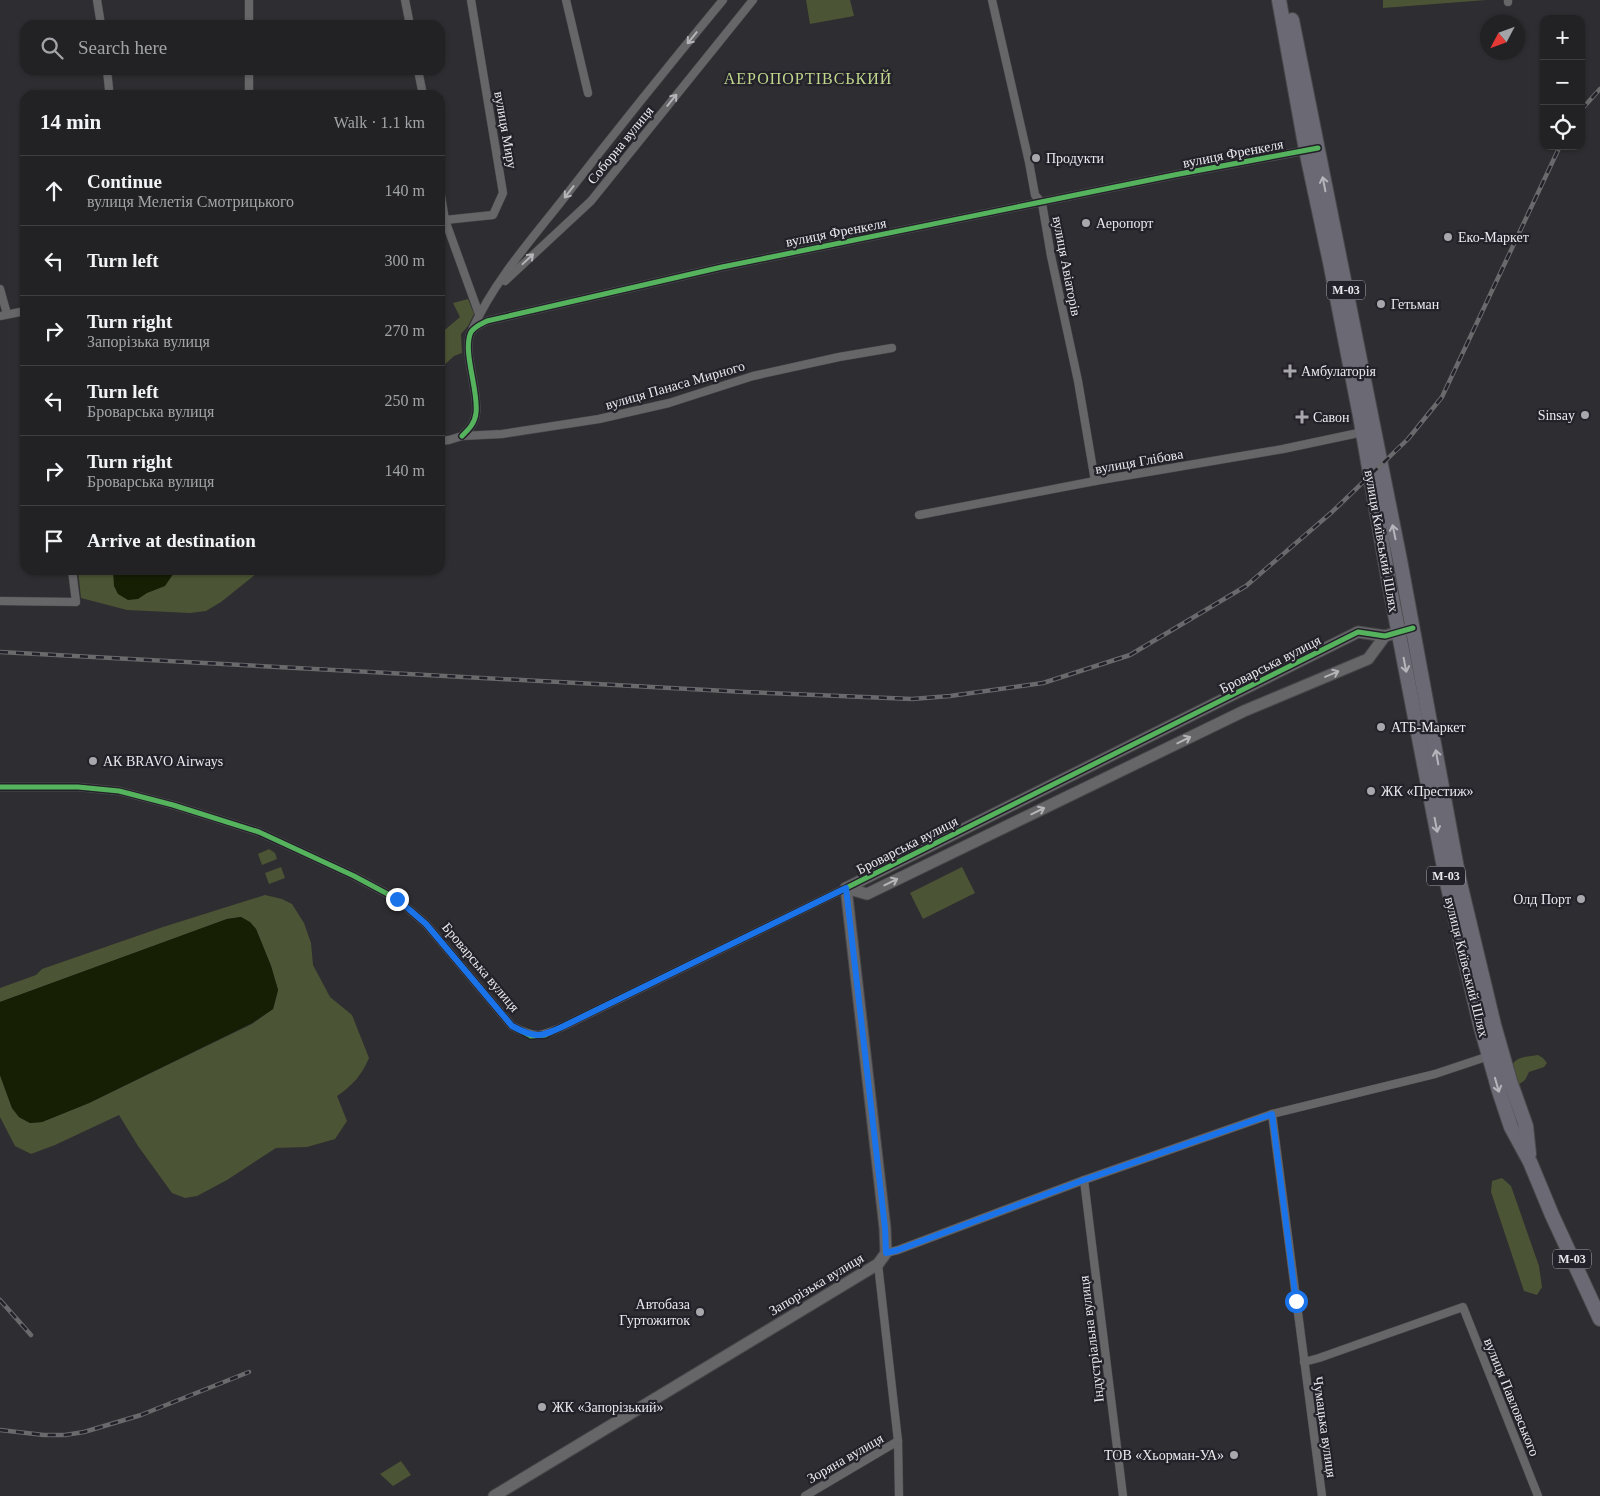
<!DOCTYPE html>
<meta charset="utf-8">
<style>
body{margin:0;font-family:"Times New Roman",serif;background:#2a2a2d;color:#f1f3f6}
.controls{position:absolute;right:15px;top:15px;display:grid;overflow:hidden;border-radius:10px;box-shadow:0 1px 4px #0004}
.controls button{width:45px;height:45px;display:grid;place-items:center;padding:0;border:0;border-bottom:1px solid #3f3f42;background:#222225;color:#f1f3f6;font:25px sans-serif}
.compass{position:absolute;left:1480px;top:15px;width:45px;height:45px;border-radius:50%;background:#222225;box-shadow:0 1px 4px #0004;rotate:229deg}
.stop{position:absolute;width:15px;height:15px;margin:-11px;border:4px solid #1a73e8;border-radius:50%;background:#fff}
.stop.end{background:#1a73e8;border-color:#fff;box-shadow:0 1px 5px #0008}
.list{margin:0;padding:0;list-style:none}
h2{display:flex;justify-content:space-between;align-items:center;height:65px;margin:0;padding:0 20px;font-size:21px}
h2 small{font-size:16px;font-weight:400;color:#a2a4a7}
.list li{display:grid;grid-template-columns:32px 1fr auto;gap:15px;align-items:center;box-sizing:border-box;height:70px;padding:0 20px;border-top:1px solid #3f3f42}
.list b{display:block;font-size:19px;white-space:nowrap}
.list p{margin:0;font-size:16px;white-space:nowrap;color:#a2a4a7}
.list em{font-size:16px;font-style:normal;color:#a2a4a7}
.icon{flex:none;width:28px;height:28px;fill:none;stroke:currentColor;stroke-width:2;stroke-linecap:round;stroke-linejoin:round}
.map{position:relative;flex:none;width:1600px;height:1496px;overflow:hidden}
.search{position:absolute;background:#222225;box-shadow:0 1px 4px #0004;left:20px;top:20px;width:425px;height:55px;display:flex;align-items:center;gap:12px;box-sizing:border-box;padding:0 18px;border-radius:15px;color:#a2a4a7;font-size:19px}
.panel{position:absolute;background:#222225;box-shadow:0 1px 4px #0004;left:20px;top:90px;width:425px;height:485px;border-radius:15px}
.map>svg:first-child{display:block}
.green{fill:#4b5434}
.water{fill:#161e04}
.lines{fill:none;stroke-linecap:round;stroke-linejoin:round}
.street-casing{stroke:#49484b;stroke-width:9}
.secondary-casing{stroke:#49484b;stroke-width:13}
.highway-casing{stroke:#49484b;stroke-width:16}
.street{stroke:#666568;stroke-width:8}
.secondary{stroke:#666568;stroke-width:11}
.highway{stroke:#6b6973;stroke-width:14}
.rail-casing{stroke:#6a696c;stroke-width:4.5}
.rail{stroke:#232129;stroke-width:2.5;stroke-dasharray:8;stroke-linecap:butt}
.cycleway-casing{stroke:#232129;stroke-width:8}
.cycleway{stroke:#56b35d;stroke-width:5}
.oneway{stroke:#b5b4b8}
.oneway2{stroke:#b7b5bc}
.route{stroke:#1a73e8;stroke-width:6}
.poi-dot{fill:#a8a7ab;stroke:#232129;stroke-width:2}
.labels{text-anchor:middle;stroke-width:4.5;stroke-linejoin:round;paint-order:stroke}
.shield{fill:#232129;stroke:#aeacb2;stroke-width:1}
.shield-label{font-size:12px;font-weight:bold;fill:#e9e8ed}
.street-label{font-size:14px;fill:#e9e8ed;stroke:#232129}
.poi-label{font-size:14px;fill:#e9e8ed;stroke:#232129;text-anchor:start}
.quarter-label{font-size:16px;letter-spacing:1px;fill:#bfd68c;stroke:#232129}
</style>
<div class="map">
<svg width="1600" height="1496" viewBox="0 0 1600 1496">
<rect width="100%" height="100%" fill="#2e2d31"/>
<g class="green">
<path d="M806,0H850L854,16L810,24Z"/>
<path d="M1383,0H1486L1383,8Z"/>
<path d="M468,299L474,314L468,326L461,334L462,353L454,356L440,369V334L460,317L453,303Z"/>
<path d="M78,570H261L221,602L206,611L190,613L127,610L81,598Z"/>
<path d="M269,849L275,853L277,859L262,865L258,854Z"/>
<path d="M281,867L285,878L269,884L265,873Z"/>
<path d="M962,867L975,893L923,919L910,893Z"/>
<path d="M265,895L282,899L292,904L304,923L311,943L313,965L330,997L352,1015L369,1058C362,1075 352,1086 337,1096L347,1121L335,1139L307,1147L276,1148L227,1180L197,1196L185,1198L172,1193L138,1146L119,1115L55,1145L31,1154L15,1146L0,1117V1075L12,1108L19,1117L30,1123L42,1122L89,1103L252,1024L273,1009L278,990L271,966L256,929L241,917L227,919L0,1002V988L36,975L42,969L163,927Z"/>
<path d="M1538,1055L1543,1058L1547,1063L1544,1067L1529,1072L1525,1080L1518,1085L1511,1068C1514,1056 1527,1057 1538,1055Z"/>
<path d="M1502,1178L1511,1186L1539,1266L1542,1287L1537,1295L1524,1291L1491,1192L1492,1181Z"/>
<path d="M401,1461L411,1475L393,1486L380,1474Z"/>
</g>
<g class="water">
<path d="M113,570H176L165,586L147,593L138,599L128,600L118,594L114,586Z"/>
<path d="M241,917L250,922L256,929L271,966L278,990L273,1009L252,1023L89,1103L42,1122L30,1123L19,1117L12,1108L0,1075V1002L227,919Z"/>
</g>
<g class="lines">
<defs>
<g id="street">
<path d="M97,0L101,25"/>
<path d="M249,0V25"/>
<path d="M405,0L410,25"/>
<path d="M566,0L588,93"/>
<path d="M992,0L1029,162L1035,195L1042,203L1051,256L1078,381L1095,481"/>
<path d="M1508,0V2"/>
<path d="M107,70L109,89"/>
<path d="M249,70V95"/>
<path d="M418,70L423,95"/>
<path d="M440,190L445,220L479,314"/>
<path d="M445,220L493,215L503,193L471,0"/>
<path d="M505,281L591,201L753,0"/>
<path d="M0,289L7,314"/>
<path d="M0,316L25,311"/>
<path d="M473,328C495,280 532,239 564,198C616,131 669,65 723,0"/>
<path d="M462,436C469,429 475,423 476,413C479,391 462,351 471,332C474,327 481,324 487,321L722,267L1174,175L1308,150"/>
<path d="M440,441L449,440L462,436L502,434L599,419L669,403L753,376L839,357L892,348"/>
<path d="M919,515L1095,481L1283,449L1363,432"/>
<path d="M0,601L76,602L72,570"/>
<path d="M0,787H78L119,791L173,805L259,832L354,876L397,899L426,924L512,1026C536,1039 540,1037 564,1026L846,888"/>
<path d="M1272,1114L1322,1496"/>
<path d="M1084,1180L1123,1496"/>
<path d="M886,1253L898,1250L1084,1180L1272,1114L1435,1074L1492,1055"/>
<path d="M878,1264L898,1441L899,1496"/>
<path d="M1304,1362L1319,1358L1463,1307L1538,1496"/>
<path d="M805,1496L898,1441"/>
</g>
<g id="secondary">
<path d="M846,888L1358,632L1385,636L1405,630"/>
<path d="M846,888L867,894L1244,711L1368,659L1385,636"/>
<path d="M494,1496L878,1264L886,1253L885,1228L846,888"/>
</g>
<g id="highway">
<path d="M1279,0L1306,150L1330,262L1360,416L1389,583L1447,883L1480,1024L1499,1091L1511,1127L1530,1162L1552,1215L1600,1319"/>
<path d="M1292,20L1400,560L1459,879L1494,1025L1510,1081L1526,1126L1529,1154"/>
</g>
</defs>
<use href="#street" class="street-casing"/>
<use href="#secondary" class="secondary-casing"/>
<use href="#highway" class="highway-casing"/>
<use href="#street" class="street"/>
<use href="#secondary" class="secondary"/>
<use href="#highway" class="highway"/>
<defs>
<g id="rail">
<path d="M1581,110L1600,89"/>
<path d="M0,652L745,692L912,699L950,696L1043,683L1130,655L1246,586L1332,512L1408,439L1442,397L1560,146"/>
<path d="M0,1300L31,1335"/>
<path d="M0,1430L44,1435H65L84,1432L141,1415L249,1372"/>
</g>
</defs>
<use href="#rail" class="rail-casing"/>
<use href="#rail" class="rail"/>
<defs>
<g id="cycleway">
<path d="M462,436C469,429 475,423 476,413C479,391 462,351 471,332C474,327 481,324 487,321L722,267L1174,175L1318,148"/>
<path d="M0,787H78L119,791L173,805L259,832L354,876L397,899L426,924L512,1026L531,1036L545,1035L846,888L1358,632L1385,636L1413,628"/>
</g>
</defs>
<use href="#cycleway" class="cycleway-casing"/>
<use href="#cycleway" class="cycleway"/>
</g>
<defs><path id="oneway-shaft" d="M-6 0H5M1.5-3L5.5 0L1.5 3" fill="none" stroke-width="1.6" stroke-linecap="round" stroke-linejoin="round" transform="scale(1.25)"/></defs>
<g class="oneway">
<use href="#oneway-shaft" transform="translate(692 38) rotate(129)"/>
<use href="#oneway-shaft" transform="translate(672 100) rotate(-51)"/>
<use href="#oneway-shaft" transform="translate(569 192) rotate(128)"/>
<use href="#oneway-shaft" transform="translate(528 259) rotate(-43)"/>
<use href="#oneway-shaft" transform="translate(1332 674) rotate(-23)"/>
<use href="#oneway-shaft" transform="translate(1184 740) rotate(-26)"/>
<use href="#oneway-shaft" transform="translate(1038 811) rotate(-26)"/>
<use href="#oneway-shaft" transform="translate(891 882) rotate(-26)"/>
</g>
<g class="oneway2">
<use href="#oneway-shaft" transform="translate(1324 184) rotate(-101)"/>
<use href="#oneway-shaft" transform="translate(1394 532) rotate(-102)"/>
<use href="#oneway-shaft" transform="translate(1405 665) rotate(79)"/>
<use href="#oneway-shaft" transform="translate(1437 757) rotate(-100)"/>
<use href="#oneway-shaft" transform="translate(1436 825) rotate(79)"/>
<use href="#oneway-shaft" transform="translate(1497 1085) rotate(74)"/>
</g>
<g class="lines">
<path class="route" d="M397,899L426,924L512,1026C536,1039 540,1037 564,1026L846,888L885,1228L886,1253L898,1250L1084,1180L1272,1114L1296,1301"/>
</g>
<g class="poi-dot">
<circle cx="1036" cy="158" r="5"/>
<circle cx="1086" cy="223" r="5"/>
<circle cx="1448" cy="237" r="5"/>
<circle cx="1381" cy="304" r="5"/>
<path d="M1287.5 363.5h5v5h5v5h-5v5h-5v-5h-5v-5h5z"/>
<circle cx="1585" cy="415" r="5"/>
<path d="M1299.5 409.5h5v5h5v5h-5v5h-5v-5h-5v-5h5z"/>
<circle cx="1381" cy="727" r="5"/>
<circle cx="93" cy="761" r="5"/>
<circle cx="1371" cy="791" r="5"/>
<circle cx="1581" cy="899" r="5"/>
<circle cx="700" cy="1312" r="5"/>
<circle cx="542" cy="1407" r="5"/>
<circle cx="1234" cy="1455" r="5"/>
</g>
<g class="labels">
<g class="shield">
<rect x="1327" y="280.5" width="38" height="19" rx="4"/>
<rect x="1427" y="866.5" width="38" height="19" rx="4"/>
<rect x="1553" y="1249.5" width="38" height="19" rx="4"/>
</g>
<g class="shield-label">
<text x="1346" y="294">М-03</text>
<text x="1446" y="880">М-03</text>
<text x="1572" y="1263">М-03</text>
</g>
<g class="street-label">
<text transform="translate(506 130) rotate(80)" y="5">вулиця Миру</text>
<text transform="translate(620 145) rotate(-51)" y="5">Соборна вулиця</text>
<text transform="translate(1233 153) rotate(-11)" y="5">вулиця Френкеля</text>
<text transform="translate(836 232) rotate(-11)" y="5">вулиця Френкеля</text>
<text transform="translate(1067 266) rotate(79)" y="5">вулиця Авіаторів</text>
<text transform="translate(675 385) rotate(-16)" y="5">вулиця Панаса Мирного</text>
<text transform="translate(1139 461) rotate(-10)" y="5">вулиця Глібова</text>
<text transform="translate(1382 541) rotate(80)" y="5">вулиця Київський Шлях</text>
<text transform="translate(1270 664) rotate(-27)" y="5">Броварська вулиця</text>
<text transform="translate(907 845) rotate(-27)" y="5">Броварська вулиця</text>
<text transform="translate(481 967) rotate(50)" y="5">Броварська вулиця</text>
<text transform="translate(1467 967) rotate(76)" y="5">вулиця Київський Шлях</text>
<text transform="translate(816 1284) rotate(-31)" y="5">Запорізька вулиця</text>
<text transform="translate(1091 1339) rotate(-97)" y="5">Індустріальна вулиця</text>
<text transform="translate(1512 1397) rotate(68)" y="5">вулиця Павловського</text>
<text transform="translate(1325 1427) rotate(82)" y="5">Чумацька вулиця</text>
<text transform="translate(845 1458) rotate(-30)" y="5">Зоряна вулиця</text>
</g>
<g class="poi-label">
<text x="1046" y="163">Продукти</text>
<text x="1096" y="228">Аеропорт</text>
<text x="1458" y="242">Еко-Маркет</text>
<text x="1391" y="309">Гетьман</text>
<text x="1301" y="376">Амбулаторія</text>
<text x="1575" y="420" text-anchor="end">Sinsay</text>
<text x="1313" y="422">Савон</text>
<text x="1391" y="732">АТБ-Маркет</text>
<text x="103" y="766">АК BRAVO Airways</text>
<text x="1381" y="796">ЖК «Престиж»</text>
<text x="1571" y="904" text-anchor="end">Олд Порт</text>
<text x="690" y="1309" text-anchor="end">Автобаза<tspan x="690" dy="16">Гуртожиток</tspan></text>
<text x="552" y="1412">ЖК «Запорізький»</text>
<text x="1224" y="1460" text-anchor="end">ТОВ «Хьорман-УА»</text>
</g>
<g class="quarter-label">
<text x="808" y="84">АЕРОПОРТІВСЬКИЙ</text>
</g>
</g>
</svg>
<div class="controls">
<button>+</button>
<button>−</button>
<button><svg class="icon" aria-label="locate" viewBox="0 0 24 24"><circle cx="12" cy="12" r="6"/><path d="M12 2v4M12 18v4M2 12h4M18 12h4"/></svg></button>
</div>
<svg class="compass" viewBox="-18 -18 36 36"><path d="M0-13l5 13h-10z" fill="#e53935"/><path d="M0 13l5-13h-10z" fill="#a2a4a7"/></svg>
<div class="stop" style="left:1296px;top:1301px"></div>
<div class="stop end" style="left:397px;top:899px"></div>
<div class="search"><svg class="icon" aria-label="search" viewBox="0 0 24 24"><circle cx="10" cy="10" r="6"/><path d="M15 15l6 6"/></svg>Search here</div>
<section class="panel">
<h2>14 min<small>Walk · 1.1 km</small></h2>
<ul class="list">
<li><svg class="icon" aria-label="ahead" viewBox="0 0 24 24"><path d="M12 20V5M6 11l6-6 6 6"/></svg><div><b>Continue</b><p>вулиця Мелетія Смотрицького</p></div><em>140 m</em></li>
<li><svg class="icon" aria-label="left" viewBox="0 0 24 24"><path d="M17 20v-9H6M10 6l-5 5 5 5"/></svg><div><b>Turn left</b></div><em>300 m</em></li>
<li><svg class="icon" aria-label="right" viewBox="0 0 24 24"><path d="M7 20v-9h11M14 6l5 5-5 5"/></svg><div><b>Turn right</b><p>Запорізька вулиця</p></div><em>270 m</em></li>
<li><svg class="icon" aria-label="left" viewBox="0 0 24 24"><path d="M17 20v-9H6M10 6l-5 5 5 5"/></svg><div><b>Turn left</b><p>Броварська вулиця</p></div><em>250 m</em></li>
<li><svg class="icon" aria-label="right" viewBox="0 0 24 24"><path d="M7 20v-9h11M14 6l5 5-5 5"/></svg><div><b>Turn right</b><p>Броварська вулиця</p></div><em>140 m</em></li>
<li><svg class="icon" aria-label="arrive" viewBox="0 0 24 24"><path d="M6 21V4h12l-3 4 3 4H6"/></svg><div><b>Arrive at destination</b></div></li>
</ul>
</section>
</div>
